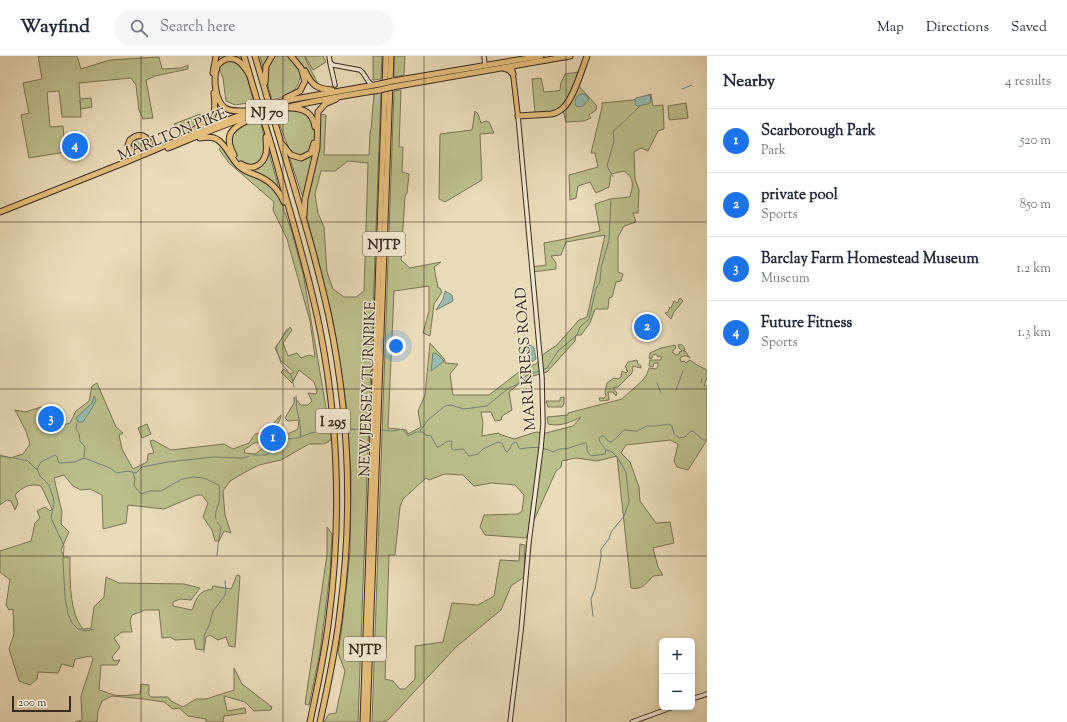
<!DOCTYPE html>
<meta charset="utf-8">
<style>
body{margin:0;font-family:"Sorts Mill Goudy",serif;background:#f6f6f7;color:#1f2937}
.controls{position:absolute;right:12px;bottom:12px;display:grid;overflow:hidden;border-radius:6px;box-shadow:0 2px 6px #0003}
.controls button{width:36px;height:36px;display:grid;place-items:center;padding:0;border:0;border-bottom:1px solid #e0e1e3;background:#fff;color:#1f2937;font:20px sans-serif}
.scale{position:absolute;left:12px;bottom:10px;width:59px;box-sizing:border-box;padding-left:4px;border:2px solid #39291e;border-top:0;font-size:11px;line-height:14px;white-space:nowrap;color:#39291e;-webkit-text-stroke:3px #f1e8d2;paint-order:stroke}
.you{position:absolute;left:396px;top:290px;width:14px;height:14px;margin:-10px;border:3px solid #fff;border-radius:50%;background:#1a73e8;box-shadow:0 0 0 6px #1a73e833}
.badge{display:grid;place-items:center;width:26px;height:26px;border-radius:50%;background:#1a73e8;color:#fff;font-size:13px;font-weight:700}
.pin{position:absolute;translate:-50% -50%;border:2px solid #fff;box-shadow:0 1px 4px #0006}
.list{margin:0;padding:0;list-style:none}
h2{display:flex;justify-content:space-between;align-items:center;height:52px;margin:0;padding:0 16px;font-size:17px}
h2 small{font-size:13px;font-weight:400;color:#747a83}
.list li{display:grid;grid-template-columns:26px 1fr auto;gap:12px;align-items:center;box-sizing:border-box;height:64px;padding:0 16px;border-top:1px solid #e0e1e3}
.list b{display:block;font-size:15px;white-space:nowrap}
.list p{margin:0;font-size:13px;white-space:nowrap;color:#747a83}
.list em{font-size:13px;font-style:normal;color:#747a83}
.icon{flex:none;width:22px;height:22px;fill:none;stroke:currentColor;stroke-width:2;stroke-linecap:round;stroke-linejoin:round}
.map{position:relative;flex:none;width:707px;height:666px;overflow:hidden}
header{display:flex;align-items:center;gap:24px;box-sizing:border-box;height:56px;padding:0 20px;background:#fff;border-bottom:1px solid #e0e1e3}
header strong{font-size:19px}
nav{display:flex;gap:22px;margin-inline-start:auto;font-size:14px}
.search{width:280px;height:36px;background:#f6f6f7;display:flex;align-items:center;gap:10px;box-sizing:border-box;padding:0 14px;border-radius:22px;color:#747a83;font-size:15px}
main{display:flex}
aside{flex:1;background:#fff}
.map>svg:first-child{display:block}
.green{fill:#bbbf8c;stroke:#7a7455;fill-rule:evenodd}
.water{fill:#98bcaf;stroke:#728175}
.lines{fill:none;stroke-linecap:round;stroke-linejoin:round}
.stream{stroke:#728175;stroke-width:1}
.secondary-casing{stroke:#39291e;stroke-width:5.5}
.primary-casing{stroke:#39291e;stroke-width:6}
.highway-casing{stroke:#39291e;stroke-width:7}
.secondary{stroke:#f1e8d2;stroke-width:3.5}
.primary{stroke:#e5be7c;stroke-width:4}
.highway{stroke:#e5be7c;stroke-width:5}
.highway-bridge-casing{stroke:#39291e;stroke-width:7;stroke-linecap:butt}
.highway-bridge{stroke:#e5be7c;stroke-width:5}
.grid{fill:none;stroke:#39291e;stroke-width:1;stroke-opacity:0.55}
.labels{text-anchor:middle;stroke-width:3;stroke-linejoin:round;paint-order:stroke}
.shield{fill:#f1e8d2;stroke:#706254;stroke-width:1}
.shield-label{font-size:14px;font-weight:bold;fill:#39291e}
.street-label{font-size:15px;fill:#39291e;stroke:#f1e8d2}
</style>
<header>
<strong>Wayfind</strong>
<div class="search"><svg class="icon" aria-label="search" viewBox="0 0 24 24"><circle cx="10" cy="10" r="6"/><path d="M15 15l6 6"/></svg>Search here</div>
<nav><a>Map</a><a>Directions</a><a>Saved</a></nav>
</header>
<main>
<div class="map">
<svg width="707" height="666" viewBox="0 0 707 666">
<rect width="100%" height="100%" fill="#eadcb9"/>
<filter id="stains"><feTurbulence type="fractalNoise" baseFrequency=".005" numOctaves="4"/><feColorMatrix values="0 0 0 0 .2 0 0 0 0 .09 0 0 0 0 .02 0 0 0 .5 -.17"/></filter>
<radialGradient id="worn" r=".72"><stop offset=".6" stop-color="#630" stop-opacity="0"/><stop offset="1" stop-color="#630" stop-opacity=".3"/></radialGradient>
<g class="green">
<path d="M38,0H77L81,13L110,4L159,1L162,13L181,12L188,9V13L155,20L146,24L153,62L143,63L139,54L136,29L131,22L79,27L80,43L91,42L92,51L81,53L80,44L81,61H62L59,35L47,36L50,71L63,70L65,96L29,102L21,59L29,57L23,27L42,23Z"/>
<path d="M219,0H241L254,46L235,49L226,45L223,22L217,7Z"/>
<path d="M260,0H304L318,28L301,18C297,36 290,40 272,44Z"/>
<path d="M305,0H323L326,6L313,14Z"/>
<path d="M373,0H382L381,23L373,24Z"/>
<path d="M394,0H405L404,19L394,21Z"/>
<path d="M578,16C573,30 569,50 554,55C548,57 541,56 535,57L532,23L541,22L544,36L557,35L560,34L561,27L565,18Z"/>
<path d="M578,29L597,50L596,54L589,59L591,62L584,65L566,66L563,54Z"/>
<path d="M401,34L399,91H403L402,116L409,118L407,137L405,140L401,204L410,212L441,206L434,211L438,232H440L442,236L434,248L430,280L423,277L429,255V230L394,235L388,372L406,374L408,378L421,371L418,355L425,339L430,287L445,304V307L458,308L450,318L453,339H489L524,312L536,308L545,297L557,289L579,264L587,261L605,179L566,186L561,199L551,200L556,207V213L532,216L531,211L546,209L544,187L560,184L600,175L595,148L610,143L630,141C633,129 635,123 624,115L611,118L609,131L596,137L590,126L578,130L576,142L570,144L569,119L598,111L595,97H591L602,51V47L633,44L651,38L653,50L663,49L664,73L658,75L648,95L641,92L634,96L635,123L639,134L638,157H633L636,166L624,170L618,181V216L623,218L621,225L616,226L612,241L609,242L608,253H595L590,267L581,279H576L575,285L547,316L526,322L509,336L512,354L502,360L501,364L495,365L491,356H481L483,367L482,380L499,377V378L514,383L536,376L546,377L573,370L581,361C571,366 560,371 548,368L547,361L568,359V357L622,343L643,324L647,318L649,312L656,313L658,310V307H654L653,311L649,310L650,304H661V300L658,301L656,298L653,299L652,302L649,303L650,297L661,292L675,289L676,292L673,294V297L677,299L680,297L679,296L682,295L679,292L678,289C683,288 684,290 685,294L683,295H685L690,302L687,300H683L680,302L681,306L684,305L686,307L690,304L697,309L707,314V321L704,330H707V384L688,414L677,411L674,405L678,388L670,384L626,389L621,397L630,406L639,431L640,445L656,467L670,466L674,487L653,492L658,511L663,519L653,520C646,528 642,534 631,532L617,400L597,405L576,402L562,405L561,411L556,415L526,482L485,479L480,471L484,459L518,458L522,455L524,439L515,429L492,427L474,430L463,419L445,418L429,424L426,422L403,443L400,451L395,499H389L385,623L393,625L400,633H405L415,623V590L443,586L452,547L478,549L494,540L500,504L519,505L520,488L525,489L524,521L511,530L501,554L456,591L388,664L383,666H372L394,35Z"/>
<path d="M381,36L358,666H324L329,658L336,657L345,615L338,597L343,563L350,497L351,418L346,348L333,265L315,192L306,159L307,146L302,139L289,100V93L281,72L276,57C300,52 304,54 320,71V58L326,59L324,99H369L370,76L371,73L374,38ZM348,105L368,107L364,235L356,241H344L333,233L327,216L324,171L318,157L315,138L321,115H335Z"/>
<path d="M686,47L688,62L670,64L669,63L668,50Z"/>
<path d="M475,55L478,58L481,67L486,65L489,66L494,77L480,78L482,124L445,146L439,143L440,78L472,74Z"/>
<path d="M200,58L204,61L196,69L184,76L177,74L174,68Z"/>
<path d="M260,65L278,129V137L292,176L303,217L329,369L330,368L331,384L324,388H309L281,404L259,409L249,414L230,425L223,435L225,459L231,477L224,475L219,485H215L212,474L203,461L208,447L202,439H197L164,453L128,449L126,467L103,473L102,439L90,433L81,434L73,430L64,419L54,422L62,456L61,468L69,476L61,494L64,501H70C70,521 69,557 83,573L91,572L94,551L104,541L106,521L119,527L184,528L200,532L191,544L180,543L173,546V550L192,554C197,542 197,536 212,533L213,530L231,533L237,519L240,520L235,591L229,590L226,581L218,584L210,579L206,581L204,594L196,593L194,583L175,584L170,581L162,582L159,554H145L132,559L130,565L132,576H122L114,582L120,591L112,601L114,605L120,604L117,609H101L99,634C104,635 107,637 111,638C119,641 132,639 140,638L141,628L149,629V639L151,641H168L171,645L183,651L196,643H206L234,634V612L242,628L272,651L271,654L254,655L245,646L224,640L227,655L245,652L246,657L224,660L223,666H206V663L188,660L179,652L173,653L164,646L144,643L112,640L102,645L98,655L97,666H75L82,664L81,640L93,603L91,600L75,603L73,611L62,608L58,617L38,616L37,623L30,629L19,625L9,593L14,578L13,553L9,554L6,549L10,524L0,516V495L31,485L35,467L40,462L37,455L45,451L50,455L52,453L41,430C30,427 22,431 15,439L18,447L15,454L11,445L7,444L0,449V399L10,402L23,398L30,388L26,375L15,354L25,356L41,351L45,371L49,373L70,367L76,355L89,345L92,330L97,327L116,371L123,377L119,379L122,393L133,413L147,406L148,398L154,397L150,385L153,384L171,394L224,388L233,393L249,387L255,378L265,377L281,359L280,364L264,386L254,387L244,394L245,397L255,398L275,384L298,373L299,364L288,365L285,362L294,347V341L301,349H308L312,345L308,337L316,338L317,335L314,326L299,314L292,327L281,316L284,313L290,318L294,316L281,305L275,292L290,271L292,274L283,287L288,300L297,297L301,302L309,299L315,301L310,265L287,183L273,154L274,146L229,107L219,93L232,84L233,76L241,70Z"/>
<path d="M140,80L149,89V91L138,95L130,93V84Z"/>
<path d="M680,242L683,245L674,256L671,263L665,257L668,256L670,251L671,252L674,245L677,247Z"/>
<path d="M637,304L638,308L641,310V312L633,310L632,317L618,331L613,332L617,337L616,340L613,336H608L609,344L600,345L599,342H604L606,340L605,336L607,327L614,322L618,323L621,321L622,315L626,317L628,315L626,314L627,312L625,311L628,306Z"/>
<path d="M563,341H564V348L562,351H548L546,345H560V342Z"/>
<path d="M147,368L151,378L142,382L138,372Z"/>
<path d="M327,471L332,478L330,517L320,596L309,649L305,648L327,499Z"/>
</g>
<g class="water">
<path d="M581,38H585L589,43L583,50L578,51L575,49C575,44 576,40 581,38Z"/>
<path d="M649,39H650L651,46L648,48L637,50L635,48V43L636,42Z"/>
<path d="M445,235L452,239L453,245L436,254L443,243Z"/>
<path d="M526,289H530L534,292L536,303L532,306L530,298L524,296L522,293L524,290Z"/>
<path d="M433,297L437,298L444,305L431,315Z"/>
<path d="M94,340L96,344C93,352 87,359 83,366H78L76,362L92,347Z"/>
</g>
<g class="lines">
<g class="stream">
<path d="M682,33L692,29"/>
<path d="M613,121L607,110L614,85L613,75C624,67 631,58 641,49"/>
<path d="M287,273L276,292L281,307L291,319L294,331"/>
<path d="M542,314L547,312L558,295L577,279L580,271L589,263L596,233L600,225L601,212L609,184L611,145"/>
<path d="M657,327L661,337"/>
<path d="M701,327L702,323"/>
<path d="M676,334L683,315"/>
<path d="M296,340C297,345 296,350 297,354C299,363 302,372 300,381"/>
<path d="M77,367L76,371L79,378L80,385L85,391L84,402"/>
<path d="M347,373L370,374"/>
<path d="M381,374L392,375L403,373L408,380L416,376H423L426,379L431,380L437,391C442,391 444,385 451,385L452,387L451,391L453,394L463,393L469,400L478,398L483,393L498,386L502,387L505,394L507,396L509,394L512,388L516,386L520,393C533,391 541,390 553,396C562,391 561,394 569,392C575,390 580,388 586,387L587,390V395L591,400L605,398L606,394"/>
<path d="M420,375L428,364L445,350L451,349L464,353L487,350L500,339L509,332L516,329L526,320L539,315"/>
<path d="M606,394L600,386L599,382L601,380H604L608,385L612,386L624,374L637,375L647,370H656L669,368L672,370L674,378L679,382L685,381L691,375L694,376L703,384H707"/>
<path d="M253,399H266L286,383L298,382L311,377L331,373"/>
<path d="M0,400C5,401 9,401 14,402C19,402 22,405 27,404L36,413"/>
<path d="M37,413L41,406L55,399L57,401L59,407L75,406L84,402L110,412L117,417L128,415L136,417L142,411L168,406L213,401L243,402L250,400"/>
<path d="M37,413L40,420L49,429L53,441L54,447L51,462L64,490L63,504L65,542L68,558L72,567L78,573L86,575L95,573"/>
<path d="M133,417L135,422L134,430L141,438L150,435H161L182,423L193,421L204,422L219,429C220,435 220,441 219,446C218,452 214,456 216,463"/>
<path d="M217,466L221,471L218,489"/>
<path d="M217,499L218,490"/>
<path d="M593,560L591,543L595,533L601,501V493L609,483L611,476L624,460L629,446L626,416L617,401L612,396L607,394"/>
<path d="M204,596V580L210,567L213,555L224,541L226,536L225,525"/>
</g>
<defs>
<g id="secondary">
<path d="M329,0L330,6L333,9L360,14C366,18 366,26 373,29"/>
<path d="M484,0L485,10"/>
<path d="M330,7L335,29"/>
<path d="M692,643L707,638"/>
<path d="M510,666L521,575L529,486L541,392L543,368L542,322L518,60"/>
<path d="M632,666L673,651"/>
</g>
<path id="primary" d="M512,10L518,60"/>
<g id="highway">
<path d="M244,0L257,44"/>
<path d="M255,0L267,41"/>
<path d="M503,12L509,14L513,18"/>
<path d="M305,15C312,29 316,33 332,34"/>
<path d="M213,17L216,0"/>
<path d="M393,25L541,0"/>
<path d="M265,27L266,10L272,0"/>
<path d="M392,31L570,0"/>
<path d="M286,42L300,35L305,25L301,12L291,0"/>
<path d="M290,52C304,52 313,57 315,71"/>
<path d="M246,55C239,55 231,56 225,52C215,45 213,22 217,11C218,7 222,5 226,3C238,0 244,10 249,18"/>
<path d="M272,57C292,125 314,192 329,261C349,357 353,458 340,556C336,593 328,629 320,666"/>
<path d="M262,60C273,90 280,122 289,152C301,194 313,236 321,279C339,373 341,468 329,562C325,597 317,632 310,666"/>
<path d="M518,60L551,58C556,57 560,55 563,52C573,44 582,13 587,0"/>
<path d="M192,75C213,63 217,62 214,37"/>
<path d="M200,82C206,81 213,80 218,84C227,90 231,103 239,110C244,115 250,117 256,119C269,124 278,132 284,146"/>
<path d="M282,88L291,99L301,102L311,97L314,87"/>
<path d="M168,92C193,82 219,70 245,62C290,49 334,41 380,34"/>
<path d="M144,98L131,95L128,89L130,84C138,77 145,78 150,87"/>
<path d="M234,99C223,79 232,72 248,64"/>
<path d="M241,108C252,115 263,110 266,97C267,92 266,86 266,81"/>
<path d="M0,156L126,106L216,68L249,56L289,44L380,28"/>
<path d="M304,159L305,143L317,92L318,56L325,48L336,43"/>
<path d="M363,666L386,0"/>
<path d="M367,666L391,0"/>
</g>
</defs>
<use href="#secondary" class="secondary-casing"/>
<use href="#primary" class="primary-casing"/>
<use href="#highway" class="highway-casing"/>
<use href="#secondary" class="secondary"/>
<use href="#primary" class="primary"/>
<use href="#highway" class="highway"/>
<defs>
<g id="highway-bridge">
<path d="M380,28L393,25"/>
<path d="M380,34L392,31"/>
<path d="M267,41L272,57"/>
<path d="M257,44L262,60"/>
</g>
</defs>
<use href="#highway-bridge" class="highway-bridge-casing"/>
<use href="#highway-bridge" class="highway-bridge"/>
</g>
<path class="grid" d="M141,0V666M283,0V666M424,0V666M566,0V666M0,166H707M0,333H707M0,500H707"/>
<g class="labels">
<g class="shield">
<rect x="246" y="44" width="42" height="24" rx="3"/>
<rect x="363" y="176" width="42" height="24" rx="3"/>
<rect x="316" y="353" width="34" height="24" rx="3"/>
<rect x="344" y="581" width="42" height="24" rx="3"/>
</g>
<g class="shield-label">
<text x="267" y="61">NJ 70</text>
<text x="384" y="193">NJTP</text>
<text x="333" y="370">I 295</text>
<text x="365" y="598">NJTP</text>
</g>
<g class="street-label">
<text transform="translate(172 78) rotate(-22)" y="5">MARLTON PIKE</text>
<text transform="translate(525 303) rotate(-94)" y="5">MARLKRESS ROAD</text>
<text transform="translate(367 333) rotate(-88)" y="5">NEW JERSEY TURNPIKE</text>
</g>
</g>
<rect width="100%" height="100%" filter="url(#stains)"/>
<rect width="100%" height="100%" fill="url(#worn)"/>
</svg>
<div class="controls">
<button>+</button>
<button>−</button>
</div>
<div class="scale">200 m</div>
<div class="you"></div>
<div class="pin badge" style="left:273px;top:382px">1</div>
<div class="pin badge" style="left:647px;top:271px">2</div>
<div class="pin badge" style="left:51px;top:363px">3</div>
<div class="pin badge" style="left:75px;top:90px">4</div>
</div>
<aside>
<h2>Nearby<small>4 results</small></h2>
<ul class="list">
<li><span class="badge">1</span><div><b>Scarborough Park</b><p>Park</p></div><em>520 m</em></li>
<li><span class="badge">2</span><div><b>private pool</b><p>Sports</p></div><em>850 m</em></li>
<li><span class="badge">3</span><div><b>Barclay Farm Homestead Museum</b><p>Museum</p></div><em>1.2 km</em></li>
<li><span class="badge">4</span><div><b>Future Fitness</b><p>Sports</p></div><em>1.3 km</em></li>
</ul>
</aside>
</main>
